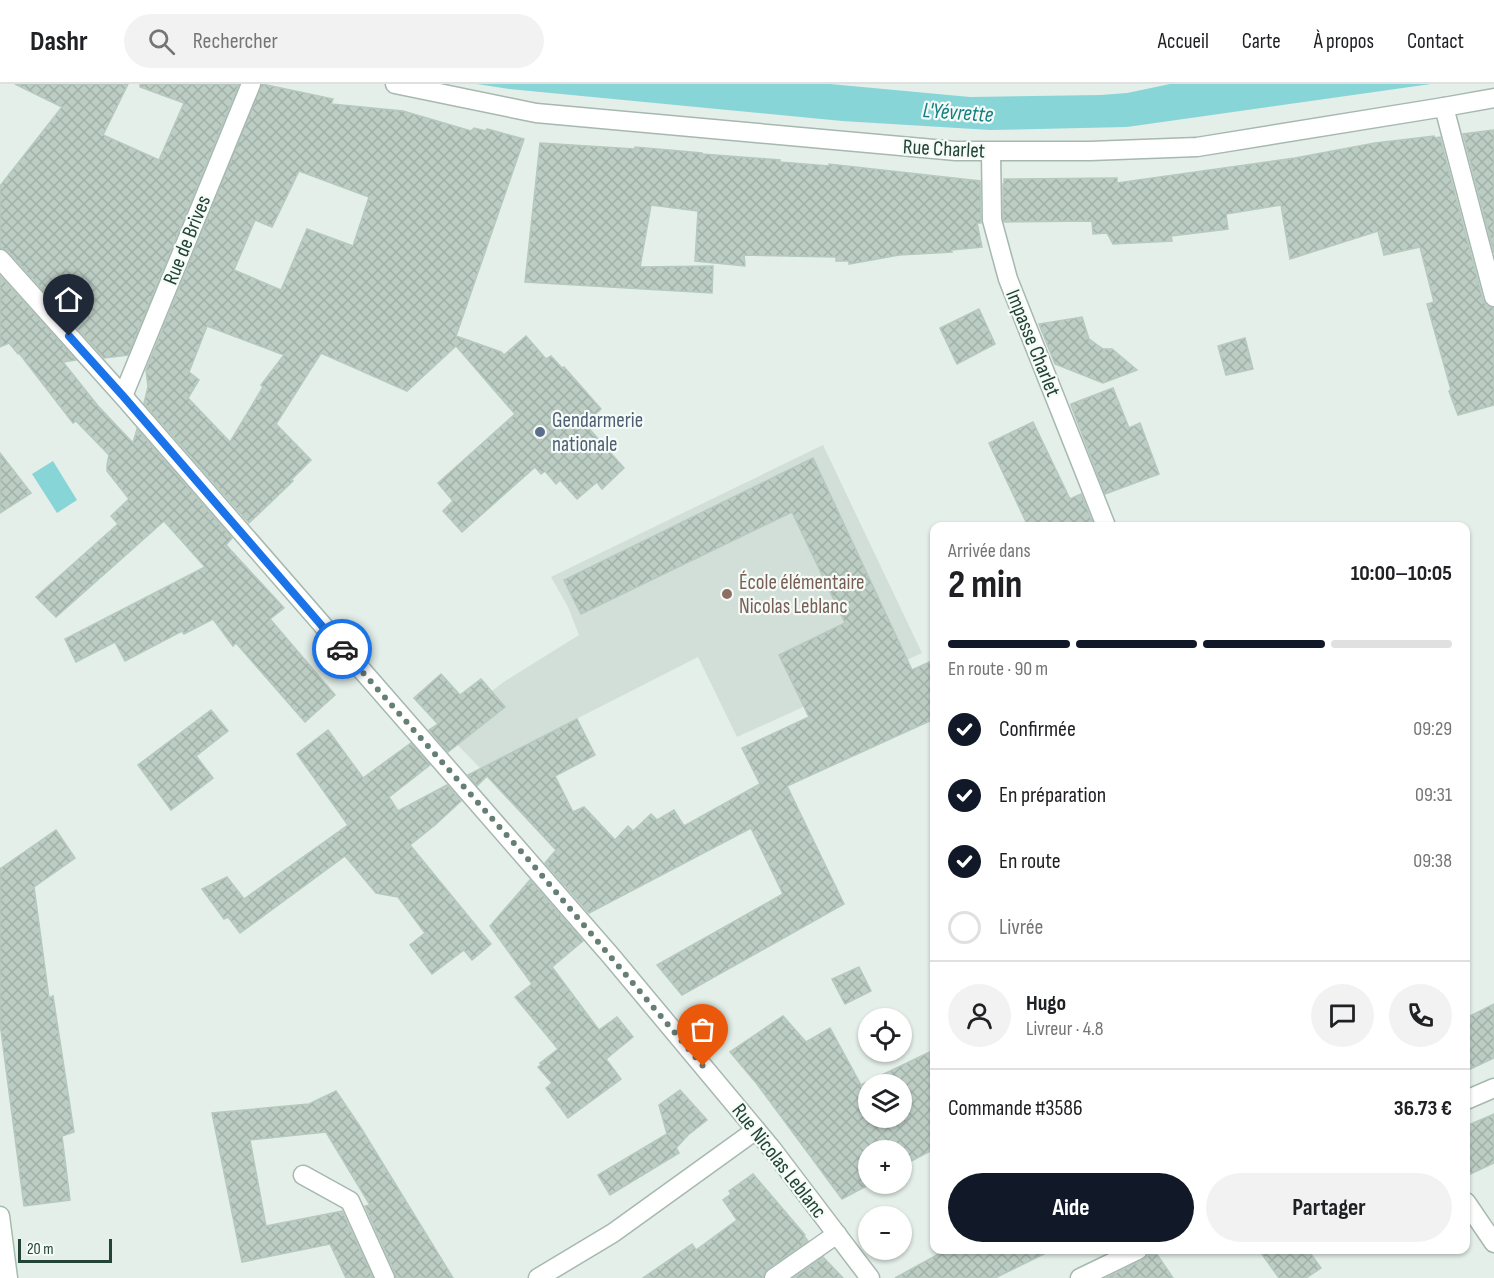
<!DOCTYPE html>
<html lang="fr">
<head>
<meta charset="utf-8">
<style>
  :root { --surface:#fff; --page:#f2f2f2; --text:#202124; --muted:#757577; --line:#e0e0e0; --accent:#111827 }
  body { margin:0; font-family:"Sofia Sans Condensed",sans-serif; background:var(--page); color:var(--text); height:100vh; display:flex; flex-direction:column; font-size:22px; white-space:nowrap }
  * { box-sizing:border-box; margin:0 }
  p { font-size:20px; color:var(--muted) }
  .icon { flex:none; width:33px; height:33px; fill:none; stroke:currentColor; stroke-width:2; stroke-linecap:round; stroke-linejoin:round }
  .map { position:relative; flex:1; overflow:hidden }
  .drawer { position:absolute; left:930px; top:438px; width:540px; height:732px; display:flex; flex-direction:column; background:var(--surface); border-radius:12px; box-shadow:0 2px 4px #0004 }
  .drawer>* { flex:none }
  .tools { position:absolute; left:858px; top:924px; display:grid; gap:12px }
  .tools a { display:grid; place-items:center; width:54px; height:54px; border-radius:50%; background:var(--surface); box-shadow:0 2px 4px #0004; font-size:30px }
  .scale { position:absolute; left:18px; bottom:15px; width:94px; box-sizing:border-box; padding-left:6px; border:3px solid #224336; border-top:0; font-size:16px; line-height:21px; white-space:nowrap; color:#224336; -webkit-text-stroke:4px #f5fbf7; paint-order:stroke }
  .pin { position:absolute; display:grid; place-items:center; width:51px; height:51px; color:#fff; margin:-62px -26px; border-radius:50% 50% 50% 0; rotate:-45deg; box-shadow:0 0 6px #0007 }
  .pin .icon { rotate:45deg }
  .courier { position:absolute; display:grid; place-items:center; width:60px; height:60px; margin:-30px; border:4px solid #1a73e8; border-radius:50%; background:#fff; color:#222; box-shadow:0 2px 8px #0007 }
  .overview em { font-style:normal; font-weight:700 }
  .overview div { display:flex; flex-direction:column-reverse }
  .overview { display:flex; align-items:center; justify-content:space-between; height:102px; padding:0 18px }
  h1 { font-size:39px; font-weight:700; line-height:45px }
  .bar { display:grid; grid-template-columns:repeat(4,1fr); gap:9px 6px; align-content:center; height:72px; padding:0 18px }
  .bar i { height:8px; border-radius:4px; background:var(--line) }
  .bar .on { background:var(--accent) }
  .bar p { grid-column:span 4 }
  .line { display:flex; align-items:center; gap:15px; padding:0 18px; border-top:2px solid var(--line) }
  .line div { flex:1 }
  .round { display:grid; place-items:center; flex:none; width:63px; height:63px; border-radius:32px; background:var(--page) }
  ol { padding:0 18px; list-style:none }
  li { display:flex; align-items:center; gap:18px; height:66px }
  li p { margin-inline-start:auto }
  li .icon { padding:6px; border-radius:50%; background:var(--accent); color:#fff; stroke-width:4 }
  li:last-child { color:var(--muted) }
  li i { width:33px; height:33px; border:3px solid var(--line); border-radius:50% }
  .primary-button { display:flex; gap:12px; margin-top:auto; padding:12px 18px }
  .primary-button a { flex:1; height:69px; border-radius:36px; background:var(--accent); color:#fff; font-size:24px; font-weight:700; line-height:69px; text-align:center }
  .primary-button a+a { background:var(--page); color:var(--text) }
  header { display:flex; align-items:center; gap:36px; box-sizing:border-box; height:84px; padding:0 30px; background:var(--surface); border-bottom:2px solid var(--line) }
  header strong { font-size:28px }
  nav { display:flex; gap:33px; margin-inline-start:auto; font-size:21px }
  .search { width:420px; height:54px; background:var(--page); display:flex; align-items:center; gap:15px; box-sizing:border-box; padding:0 21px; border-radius:33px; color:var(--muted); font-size:22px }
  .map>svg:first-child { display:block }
  .built { fill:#d2dfd8 }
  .water { fill:#88d5d8 }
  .building { fill:url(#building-cross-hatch); stroke:#b6c9bf; stroke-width:1.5; fill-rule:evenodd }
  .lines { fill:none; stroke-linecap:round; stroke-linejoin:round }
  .service-casing { stroke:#a6b8b0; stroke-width:21 }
  .minor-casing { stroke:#a6b8b0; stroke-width:21 }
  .secondary-casing { stroke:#a2bcaf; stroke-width:21 }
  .service { stroke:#fff; stroke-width:18 }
  .minor { stroke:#fff; stroke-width:18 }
  .secondary { stroke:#fff; stroke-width:18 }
  .done { stroke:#667f75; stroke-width:6; stroke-dasharray:0 10.8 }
  .route { stroke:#1a73e8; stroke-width:8 }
  .service-dot { fill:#5c6f8a; stroke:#f5fbf7; stroke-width:2 }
  .education-dot { fill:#8d6e63; stroke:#f5fbf7; stroke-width:2 }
  .labels { text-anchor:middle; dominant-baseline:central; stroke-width:4.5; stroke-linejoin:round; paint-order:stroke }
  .street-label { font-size:21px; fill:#224336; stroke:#f5fbf7 }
  .service-label { font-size:21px; fill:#4e5e75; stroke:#f5fbf7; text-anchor:start }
  .education-label { font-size:21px; fill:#785e54; stroke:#f5fbf7; text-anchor:start }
  .water-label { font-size:22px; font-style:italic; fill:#167f84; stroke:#f5fbf7 }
</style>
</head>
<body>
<header>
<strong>Dashr</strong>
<div class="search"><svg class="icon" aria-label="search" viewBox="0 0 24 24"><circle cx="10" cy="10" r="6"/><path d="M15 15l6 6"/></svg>Rechercher</div>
<nav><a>Accueil</a><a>Carte</a><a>À propos</a><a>Contact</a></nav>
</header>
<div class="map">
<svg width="1494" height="1194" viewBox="0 0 1494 1194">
  <defs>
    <pattern id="building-cross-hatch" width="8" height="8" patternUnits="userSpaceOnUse" patternTransform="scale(1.5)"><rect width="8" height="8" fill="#bccdc4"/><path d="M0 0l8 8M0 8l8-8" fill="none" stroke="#a1b1a9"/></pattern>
  </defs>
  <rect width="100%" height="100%" fill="#e4efe9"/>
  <polygon class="built" points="823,361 922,569 737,653 698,573 480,684 442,645 505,597 579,551 568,523 551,493"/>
  <g class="water">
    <polygon points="477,0 830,0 970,13 1101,11 1127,9 1170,0 1431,0 1127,43 990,46 842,37 509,5"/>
    <polygon points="53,377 77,416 57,429 32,390"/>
  </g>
  <g class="building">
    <polygon points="15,0 128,0 103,51 159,76 184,19 140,3 140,0 239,0 128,271 104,274 8,167 0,164 0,102 62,23"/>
    <path d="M262,0L333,15L331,20L403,27L471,47L474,44L486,47L487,45L524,55L456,252L501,268L504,271L526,252L546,275L551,272L562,284L564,283L601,325L585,340L624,384L602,405L597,398L577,415L560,396L556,400L545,387L541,390L535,383L462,448L443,427L453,417L438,399L515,330L456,262L407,307L321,269L276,340L311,376L291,396L293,397L249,439L144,319L148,303L146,286ZM299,87L369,113L353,162L307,145L281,206L234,186L255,136L272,143ZM207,242L284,271L261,301L263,303L230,358L188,314L199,296L189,288Z"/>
    <polygon points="1494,46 1494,169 1463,50"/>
    <polygon points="1434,52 1435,54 1440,53 1483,216 1486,221 1494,224 1494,321 1458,331 1449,307 1451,306 1427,220 1434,218 1420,163 1384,171 1378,147 1290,175 1281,121 1226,130 1228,145 1171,152 1172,157 1113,160 1107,149 1093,150 1092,137 1004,138 1003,134 1003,100 1004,100 1004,95 1117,94 1117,99 1295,74 1375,59"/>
    <polygon points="540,59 635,65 635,63 702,69 702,70 780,76 780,78 829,82 829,80 980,97 981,139 977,139 982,163 951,166 952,168 899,171 849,180 849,177 836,177 836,173 744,171 745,182 695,177 698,127 651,121 640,183 713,182 712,209 525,198"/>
    <polygon points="0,192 76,276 63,278 98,322 133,359 137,345 232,454 226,461 284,524 270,535 335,611 305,638 236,559 233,562 213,535 184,550 182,547 125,577 115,558 76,578 65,555 205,483 164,437 56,533 36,513 118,440 111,432 129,415 107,387 107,381 109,371 76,337 73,339 19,269 18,270 9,259 0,263"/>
    <polygon points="979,225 995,260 957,280 940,244"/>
    <polygon points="1082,233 1089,255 1103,265 1112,265 1137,286 1103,299 1055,280 1039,240"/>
    <polygon points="1245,254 1253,285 1226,291 1218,262"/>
    <polygon points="1113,304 1129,344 1140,339 1159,390 1105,410 1071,321 1071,320"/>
    <polygon points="1033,338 1070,415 1081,410 1094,442 1028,442 989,359"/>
    <polygon points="0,369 31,409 0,429"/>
    <polygon points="813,374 912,586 934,576 934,635 787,702 844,820 682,911 657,881 783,810 751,744 589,829 545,779 556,766 487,692 477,702 468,691 577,635 595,671 555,692 573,728 584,723 615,756 628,742 633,747 651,730 657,736 674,726 684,742 760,700 742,664 809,633 779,571 845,539 792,428 581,530 564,496"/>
    <polygon points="441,590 460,611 481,595 505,623 448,668 429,646 438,640 414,614"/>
    <polygon points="211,626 228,647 196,672 213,694 171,726 138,681"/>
    <polygon points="328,646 363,694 411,659 430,681 389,713 398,727 447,701 461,717 435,741 410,761 491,860 472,876 464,866 432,890 410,861 425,849 398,813 376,809 345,772 240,849 228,833 224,835 202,805 227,793 244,815 348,741 297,670"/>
    <polygon points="56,746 75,774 34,803 49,914 53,912 74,1048 62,1052 70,1116 24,1122 0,939 0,785"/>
    <polygon points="530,796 583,857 552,883 599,946 617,933 633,953 606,975 621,995 568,1034 546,1004 552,999 538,983 542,980 540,979 558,965 515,913 532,900 490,842"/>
    <polygon points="859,883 871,907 845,920 832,895"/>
    <polygon points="1494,920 1494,974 1466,987 1466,934"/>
    <path d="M783,932L806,958L830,944L861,1001L934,966V1065L902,1082V1066H868V1100H870L842,1115L757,1000L730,968ZM868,1000H902V1034H868Z"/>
    <polygon points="680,1006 707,1036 688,1051 676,1064 679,1069 610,1111 598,1091 667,1050 659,1021"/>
    <polygon points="336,1007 361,1044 453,1194 396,1194 395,1189 365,1122 370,1121 326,1048 250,1056 266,1142 342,1127 373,1194 346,1194 330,1160 242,1178 212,1029 309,1020"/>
    <polygon points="1494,1030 1494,1079 1466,1092 1466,1042"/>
    <polygon points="753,1090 805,1151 804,1152 808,1157 768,1185 764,1189 763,1194 643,1194 692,1160 696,1166 737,1136 723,1116 731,1110 729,1107"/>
    <polygon points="946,1166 1052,1166 995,1194 895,1194"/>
    <polygon points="1149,1166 1154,1166 1173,1194 1106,1194 1143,1176 1148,1172"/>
    <polygon points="1259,1166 1308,1166 1321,1184 1306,1194 1279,1194"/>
    <polygon points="823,1173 843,1194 794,1194"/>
  </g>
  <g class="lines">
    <defs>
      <g id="service">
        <polyline points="303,1091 350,1117 385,1194"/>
        <polyline points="1466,1118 1494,1159"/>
        <polyline points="538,1194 613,1149 756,1046"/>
      </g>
      <g id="minor">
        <polyline points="395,0 536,29 956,67 1090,67 1197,63 1444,23 1494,14"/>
        <polyline points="1444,23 1494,213"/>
        <polyline points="991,68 992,136 1008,195 1106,442"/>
        <polyline points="0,175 123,312 611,872 772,1065 870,1194"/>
        <polyline points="123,312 251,0"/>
        <polyline points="1466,1016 1494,1004"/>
        <polyline points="774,1194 837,1150"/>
        <polyline points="1080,1194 1138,1166"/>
      </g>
      <polyline id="secondary" points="0,1132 8,1194"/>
    </defs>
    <use href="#service" class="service-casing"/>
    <use href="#minor" class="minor-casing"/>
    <use href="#secondary" class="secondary-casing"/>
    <use href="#service" class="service"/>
    <use href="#minor" class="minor"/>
    <use href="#secondary" class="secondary"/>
  </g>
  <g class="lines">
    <polyline class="done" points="342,565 534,782 703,982"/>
    <polyline class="route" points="69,252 123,312 342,565"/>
  </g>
  <circle class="service-dot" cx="540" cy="348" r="6"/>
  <circle class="education-dot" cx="727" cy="510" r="6"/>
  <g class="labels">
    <g class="street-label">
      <text transform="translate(944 65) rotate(3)">Rue Charlet</text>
      <text transform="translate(187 156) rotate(-68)">Rue de Brives</text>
      <text transform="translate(1033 259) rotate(68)">Impasse Charlet</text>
      <text transform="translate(779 1077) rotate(52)">Rue Nicolas Leblanc</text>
    </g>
    <g class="service-label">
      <text x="552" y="336">Gendarmerie<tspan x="552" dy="24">nationale</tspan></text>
    </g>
    <g class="education-label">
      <text x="739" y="498">École élémentaire<tspan x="739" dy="24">Nicolas Leblanc</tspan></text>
    </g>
    <g class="water-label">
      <text transform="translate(958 29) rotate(4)">L'Yévrette</text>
    </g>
  </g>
</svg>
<div class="tools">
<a><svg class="icon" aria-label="locate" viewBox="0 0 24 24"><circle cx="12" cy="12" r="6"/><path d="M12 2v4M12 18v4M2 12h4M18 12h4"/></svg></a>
<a><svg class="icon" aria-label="layers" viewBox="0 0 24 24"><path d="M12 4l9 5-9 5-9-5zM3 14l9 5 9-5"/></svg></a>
<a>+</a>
<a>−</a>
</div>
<div class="scale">20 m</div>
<div class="pin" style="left:703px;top:982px;background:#ea580c"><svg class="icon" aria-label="bag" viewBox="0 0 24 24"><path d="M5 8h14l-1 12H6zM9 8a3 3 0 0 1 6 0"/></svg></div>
<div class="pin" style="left:69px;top:252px;background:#1f2937"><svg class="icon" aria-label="home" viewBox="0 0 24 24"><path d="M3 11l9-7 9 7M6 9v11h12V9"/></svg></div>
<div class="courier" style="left:342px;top:565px"><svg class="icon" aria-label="car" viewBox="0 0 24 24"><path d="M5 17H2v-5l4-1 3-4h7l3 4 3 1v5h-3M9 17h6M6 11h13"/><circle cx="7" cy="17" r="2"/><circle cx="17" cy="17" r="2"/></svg></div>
<section class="drawer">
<div class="overview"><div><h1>2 min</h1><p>Arrivée dans</p></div><em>10:00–10:05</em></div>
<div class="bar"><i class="on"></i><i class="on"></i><i class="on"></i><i></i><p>En route · 90 m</p></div>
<ol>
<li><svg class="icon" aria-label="check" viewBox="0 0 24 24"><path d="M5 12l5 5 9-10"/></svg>Confirmée<p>09:29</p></li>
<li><svg class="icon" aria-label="check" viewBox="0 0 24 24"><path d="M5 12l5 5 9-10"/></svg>En préparation<p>09:31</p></li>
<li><svg class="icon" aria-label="check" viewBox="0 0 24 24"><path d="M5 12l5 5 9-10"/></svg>En route<p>09:38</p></li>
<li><i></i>Livrée</li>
</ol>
<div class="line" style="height:108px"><a class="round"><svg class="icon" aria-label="person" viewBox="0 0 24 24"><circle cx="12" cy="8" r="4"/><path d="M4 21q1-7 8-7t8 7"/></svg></a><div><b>Hugo</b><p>Livreur · 4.8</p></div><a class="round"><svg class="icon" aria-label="chat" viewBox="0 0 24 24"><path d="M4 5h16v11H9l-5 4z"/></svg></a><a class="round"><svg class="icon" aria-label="phone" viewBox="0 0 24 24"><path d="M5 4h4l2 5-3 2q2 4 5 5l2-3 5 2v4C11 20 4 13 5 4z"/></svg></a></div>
<div class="line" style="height:78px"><div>Commande #3586</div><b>36.73 €</b></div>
<div class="primary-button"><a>Aide</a><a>Partager</a></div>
</section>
</div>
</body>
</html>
